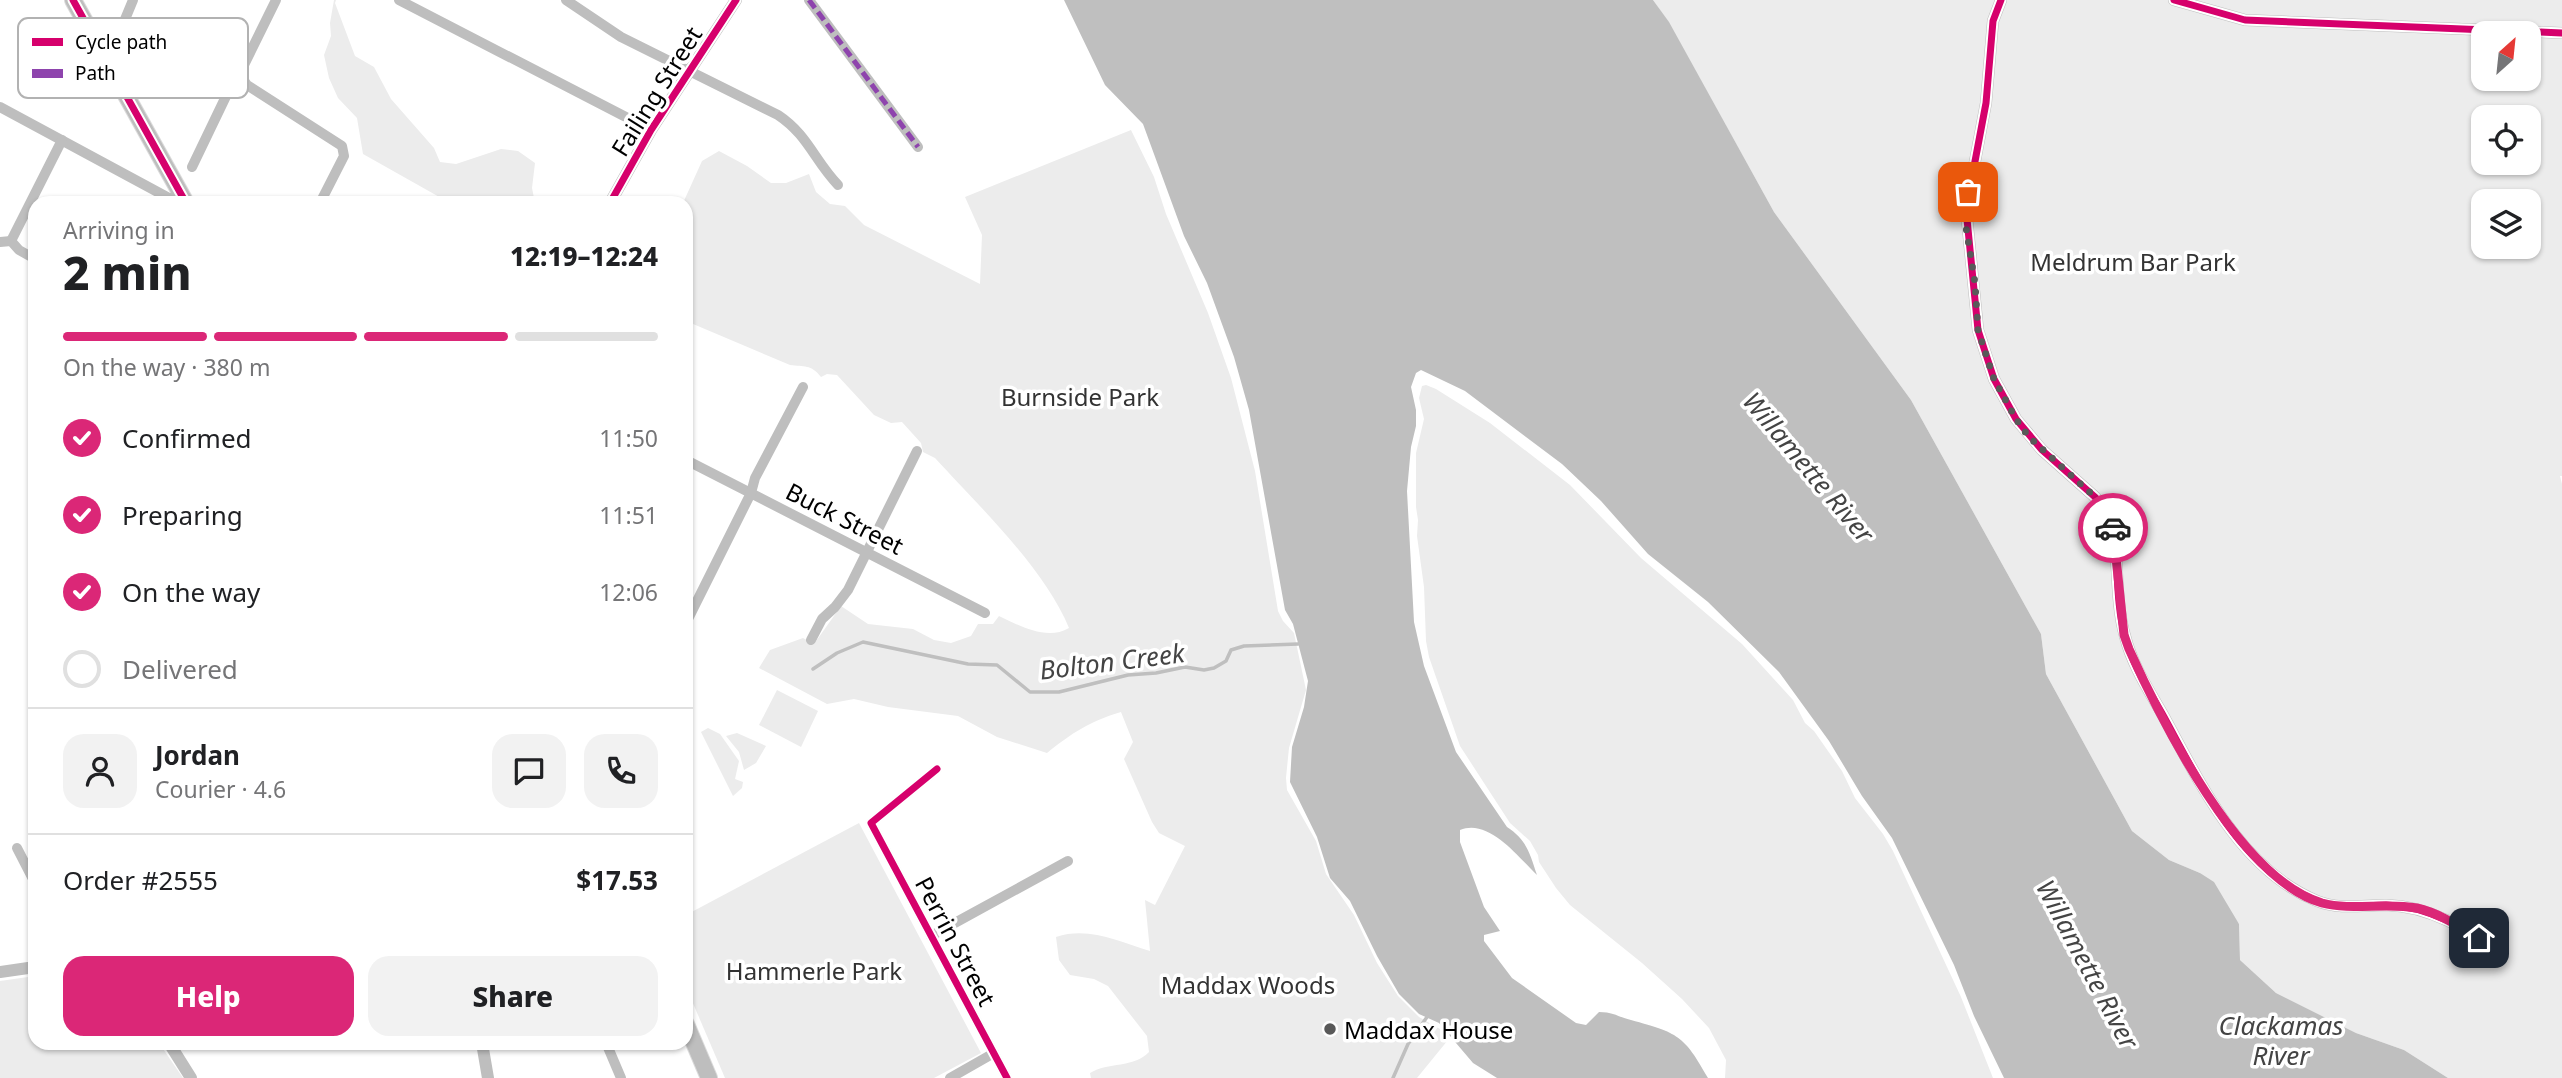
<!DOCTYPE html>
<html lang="en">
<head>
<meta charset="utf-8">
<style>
  :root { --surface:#fff; --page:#f2f2f2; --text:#202124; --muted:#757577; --line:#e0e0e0; --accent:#db2777 }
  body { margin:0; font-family:"Noto Sans",sans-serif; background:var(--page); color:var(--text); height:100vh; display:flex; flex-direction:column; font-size:26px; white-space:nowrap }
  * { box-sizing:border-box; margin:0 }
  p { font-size:23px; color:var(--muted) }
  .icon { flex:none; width:38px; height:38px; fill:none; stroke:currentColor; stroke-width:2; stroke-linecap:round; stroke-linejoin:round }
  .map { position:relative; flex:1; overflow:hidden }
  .panel { position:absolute; left:28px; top:196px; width:665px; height:854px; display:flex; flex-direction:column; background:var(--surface); border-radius:21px; box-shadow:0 2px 5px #0004 }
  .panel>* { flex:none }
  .needle { width:46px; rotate:27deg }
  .controls { position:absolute; left:2471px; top:21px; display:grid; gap:14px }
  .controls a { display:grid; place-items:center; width:70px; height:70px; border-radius:14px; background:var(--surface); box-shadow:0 2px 5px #0004; font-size:35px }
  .pin { position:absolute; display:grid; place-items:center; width:60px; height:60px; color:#fff; margin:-30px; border-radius:14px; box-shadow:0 4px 10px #0006 }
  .courier { position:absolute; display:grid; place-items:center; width:70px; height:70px; margin:-35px; border:5px solid #db2777; border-radius:50%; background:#fff; color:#222; box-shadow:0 2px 9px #0007 }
  .headline em { font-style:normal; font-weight:800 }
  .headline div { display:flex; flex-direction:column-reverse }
  .headline { display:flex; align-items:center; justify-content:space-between; height:119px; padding:0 35px }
  h1 { font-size:46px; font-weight:800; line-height:52px }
  .bar { display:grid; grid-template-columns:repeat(4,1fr); gap:10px 7px; align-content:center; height:84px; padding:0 35px }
  .bar i { height:9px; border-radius:5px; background:var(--line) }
  .bar .selected { background:var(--accent) }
  .bar p { grid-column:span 4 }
  .line { display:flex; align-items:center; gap:18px; padding:0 35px; border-top:2px solid var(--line) }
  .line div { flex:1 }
  .round { display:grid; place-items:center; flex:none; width:74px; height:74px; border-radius:21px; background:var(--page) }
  ol { padding:0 35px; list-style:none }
  li { display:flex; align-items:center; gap:21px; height:77px }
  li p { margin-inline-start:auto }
  li .icon { padding:7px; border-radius:50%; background:var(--accent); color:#fff; stroke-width:4 }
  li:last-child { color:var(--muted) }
  li i { width:38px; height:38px; border:4px solid var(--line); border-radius:50% }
  .button { display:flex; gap:14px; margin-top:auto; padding:14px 35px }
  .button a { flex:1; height:80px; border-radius:21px; background:var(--accent); color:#fff; font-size:28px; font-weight:800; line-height:80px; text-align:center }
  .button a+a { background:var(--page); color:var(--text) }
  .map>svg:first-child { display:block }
  .green { fill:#ececec; fill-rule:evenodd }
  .water { fill:#bfbfbf }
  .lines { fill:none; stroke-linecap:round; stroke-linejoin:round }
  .stream { stroke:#bfbfbf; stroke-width:3.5 }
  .primary-casing { stroke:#dbdbdb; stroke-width:18 }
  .minor { stroke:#bebebe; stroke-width:10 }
  .tertiary { stroke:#bebebe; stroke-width:12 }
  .primary { stroke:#bebebe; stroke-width:16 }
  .quiet { stroke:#8e44ad; stroke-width:5; stroke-dasharray:10 5; stroke-linecap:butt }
  .cycleway-casing { stroke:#fff; stroke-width:11 }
  .cycleway { stroke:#d6006c; stroke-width:7 }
  .done { stroke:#595959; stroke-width:7; stroke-dasharray:0 12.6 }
  .route { stroke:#db2777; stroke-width:9 }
  .poi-dot { fill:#595959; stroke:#fff; stroke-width:2.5 }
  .labels { text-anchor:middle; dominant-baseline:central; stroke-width:7; stroke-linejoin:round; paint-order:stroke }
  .street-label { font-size:24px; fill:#000; stroke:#fff }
  .park-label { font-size:24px; fill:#333; stroke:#fff }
  .poi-label { font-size:24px; fill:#000; stroke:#fff; text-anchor:start }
  .water-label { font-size:26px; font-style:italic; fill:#444; stroke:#fff }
  .key { fill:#fff; stroke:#b2b2b2; stroke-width:2 }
  .key-label { font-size:19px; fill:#000 }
</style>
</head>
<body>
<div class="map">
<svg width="2562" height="1078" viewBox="0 0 2562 1078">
  <rect width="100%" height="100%" fill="#fff"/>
  <g class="green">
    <polygon points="334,0 336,0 335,3 355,56 374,67 391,99 434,148 440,162 456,164 501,149 518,151 535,163 532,188 535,203 450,203 363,154 357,118 338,98 329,78 324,55 331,36 330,23"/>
    <path d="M1653,0H2562V476H2560L2562,484V1078H2448L2404,1050L2356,1033L2276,993L2240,960L2239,924L2200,873L2169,860L2132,831L2046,674L2041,634L1911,400L1774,212L1669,23ZM2483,33H2529V79H2483ZM2483,117H2529V163H2483ZM2483,201H2529V247H2483Z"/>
    <path d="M1131,130L1154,177L1166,214L1208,313L1231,378L1255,471L1278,611L1283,621L1294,633L1306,690L1289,748L1286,778L1287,790L1316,841L1326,874L1354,915L1377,963L1398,996L1419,1017L1440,1029L1448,1040L1417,1078H1091L1090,1073C1108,1062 1134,1068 1149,1052L1147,1036L1108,986L1094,979L1070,975L1059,960L1056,937C1089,926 1119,942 1150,951L1145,900L1155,905L1185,846L1159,833L1152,822L1124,759L1133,742L1121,712C1090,721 1072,733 1047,753L997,737L958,716L888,707L854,699L827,704L759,668L770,650L803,638L814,644L841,606L868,624L913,629L934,640L951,643L971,636L978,624H993L999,616C1020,626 1047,641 1069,628C1045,569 978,505 935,458L923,452L921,443L902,422L891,423L874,415L837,375L827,374L821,377C811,364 804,367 790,365L686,321V203H683L702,161L719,151L747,166L771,183H786L809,174L816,192L830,204L845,206L864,225L980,284L982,235L965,197Z"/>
    <polygon points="1426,385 1436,389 1490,423 1570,485 1641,558 1742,644 1793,700 1805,723 1814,731 1842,771 1855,798 1883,834 1893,851 1961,997 1993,1078 1725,1078 1726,1060 1709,1028 1682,999 1642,963 1570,905 1556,888 1539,862 1538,855 1530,841 1510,823 1460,746 1429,657 1426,641 1424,587 1417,536 1418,520 1416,507 1416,453 1424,419 1419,398 1422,386"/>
    <polygon points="777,690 818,711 801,747 759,725"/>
    <polygon points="708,728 720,734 739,761 735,779 743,782 742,788 733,796 701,732"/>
    <polygon points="737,733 766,746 756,763 744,770 739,752 726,736"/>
    <polygon points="859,823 981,1053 934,1078 725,1078 686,987 686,915"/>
    <polygon points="35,976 35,1043 159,1043 183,1078 0,1078 0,981"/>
  </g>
  <path class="water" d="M1064,0H1653L1669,22L1774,212L1911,400L2041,634L2046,674L2132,831L2169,860L2200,873L2214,882L2239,924L2240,960L2276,993L2356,1033L2404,1050L2448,1078H2004L1974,1016L1954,965L1892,838L1862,796L1829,741L1779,672L1708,602L1648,554L1601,501L1562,464L1465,391L1421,370L1416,373L1411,387L1416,410V426L1411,447L1407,491L1414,622L1424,666L1456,752L1507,827C1527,840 1530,854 1537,875C1518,857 1489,818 1460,830V842L1484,907L1500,931L1484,935V941L1512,978L1576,1023L1586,1025L1599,1012C1614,1012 1618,1017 1631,1020C1678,1033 1684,1035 1708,1078H1497L1473,1063L1439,1023L1419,1014L1399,994L1377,956L1350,901L1330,878L1317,837L1290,782L1292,747L1304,707L1308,681L1293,624L1285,610L1249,410L1234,357L1207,283L1184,236L1143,124L1105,85Z"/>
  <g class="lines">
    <g class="stream">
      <polyline points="813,669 837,653 863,642 968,664 997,665 1030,692 1059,692 1128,675 1156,673 1185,667 1204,670 1214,668 1226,661 1231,650 1244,646 1298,644"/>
      <polyline points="1393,1078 1408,1044 1427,1017"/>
    </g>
    <defs>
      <g id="primary">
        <polyline points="73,0 186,203"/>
        <polyline points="686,1024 709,1078"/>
      </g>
    </defs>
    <use href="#primary" class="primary-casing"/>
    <g class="minor">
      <polyline points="399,0 651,130"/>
      <path d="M566,0L621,37L778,115C808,135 814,160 838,185"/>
      <polyline points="809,0 918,147"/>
      <polyline points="121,29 133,0"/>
      <polyline points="242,78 247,85 342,146 344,156 320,203"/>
      <polyline points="0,107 167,197 186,202"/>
      <polyline points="192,167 229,90 242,78 243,67 276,0"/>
      <polyline points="11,241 62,140"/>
      <polyline points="0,242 11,241 19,250 35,259"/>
      <polyline points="686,334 688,330"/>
      <polyline points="686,460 985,613"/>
      <polyline points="686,623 751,493 755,478 803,387"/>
      <polyline points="811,640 822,619 835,607 848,590 917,451"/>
      <polyline points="937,769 871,823 1007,1078"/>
      <polyline points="17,848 35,883"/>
      <polyline points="931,936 1068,861"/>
      <polyline points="607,1045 621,1078"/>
      <polyline points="950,1078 994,1053"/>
    </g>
    <g class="tertiary">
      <path d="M2001,0L1993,21L1986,103L1966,209L1978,330L1994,379L2016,419L2042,450L2095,497L2104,508L2114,531C2118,563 2116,606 2125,636C2132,665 2150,692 2164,717C2201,785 2241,870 2317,901C2339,910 2363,905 2386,905C2430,906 2466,929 2502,953"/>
      <polyline points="2174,0 2245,20 2562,33"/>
      <polyline points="610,203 651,130 736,0"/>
      <polyline points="0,972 35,967"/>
      <polyline points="169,1043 191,1078"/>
      <polyline points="482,1043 488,1078"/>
    </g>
    <use href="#primary" class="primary"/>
    <polyline class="quiet" points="809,0 918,147"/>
    <defs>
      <g id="cycleway">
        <polyline points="73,0 186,203"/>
        <path d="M2001,0L1993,21L1986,103L1966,209L1978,330L1994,379L2016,419L2042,450L2095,497L2104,508L2114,531C2118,563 2116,606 2125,636C2132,665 2150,692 2164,717C2201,785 2241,870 2317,901C2339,910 2363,905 2386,905C2430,906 2466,929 2502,953"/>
        <polyline points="2174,0 2245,20 2562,33"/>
        <polyline points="610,203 651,130 736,0"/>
        <polyline points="937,769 871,823 1007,1078"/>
      </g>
    </defs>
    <use href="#cycleway" class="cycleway-casing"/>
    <use href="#cycleway" class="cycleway"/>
  </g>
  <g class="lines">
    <polyline class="done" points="1968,192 1966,227 1975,283 1978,330 1994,379 2016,419 2029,437 2095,497 2104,508 2113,528"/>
    <path class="route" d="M2113,528L2124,635L2129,649C2162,722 2240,879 2322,903C2352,911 2385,902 2417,908C2439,913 2460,927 2479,938"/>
  </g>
  <circle class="poi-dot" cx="1330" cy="1029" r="7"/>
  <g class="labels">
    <g class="street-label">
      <text transform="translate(656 91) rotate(-58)">Failing Street</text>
      <text transform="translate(845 518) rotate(27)">Buck Street</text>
      <text transform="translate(956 941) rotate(62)">Perrin Street</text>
    </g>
    <g class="park-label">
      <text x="2133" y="261">Meldrum Bar Park</text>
      <text x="1080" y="396">Burnside Park</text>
      <text x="814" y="970">Hammerle Park</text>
      <text x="1248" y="984">Maddax Woods</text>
    </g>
    <g class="poi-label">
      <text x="1344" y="1029">Maddax House</text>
    </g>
    <g class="water-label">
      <text transform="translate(1809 467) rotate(50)">Willamette River</text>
      <text transform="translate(1112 661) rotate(-7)">Bolton Creek</text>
      <text transform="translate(2088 964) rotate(62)">Willamette River</text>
      <text x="2281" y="1025">Clackamas<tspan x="2281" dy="30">River</tspan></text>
    </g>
  </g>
  <rect x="18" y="18" width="230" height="80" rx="10" class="key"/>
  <rect x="32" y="38" width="31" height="8" fill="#d6006c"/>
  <rect x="32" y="69" width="31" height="9" fill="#8e44ad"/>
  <g class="key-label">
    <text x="75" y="49">Cycle path</text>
    <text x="75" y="80">Path</text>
  </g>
</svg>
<div class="controls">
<a><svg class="needle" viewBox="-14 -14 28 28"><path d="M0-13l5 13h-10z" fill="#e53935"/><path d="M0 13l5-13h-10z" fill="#757577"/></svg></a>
<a><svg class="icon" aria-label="locate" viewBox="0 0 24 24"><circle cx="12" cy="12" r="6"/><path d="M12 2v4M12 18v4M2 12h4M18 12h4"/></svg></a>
<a><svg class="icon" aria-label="layers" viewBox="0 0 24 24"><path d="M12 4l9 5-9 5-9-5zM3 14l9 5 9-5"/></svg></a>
</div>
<div class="pin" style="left:1968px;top:192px;background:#ea580c"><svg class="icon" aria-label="bag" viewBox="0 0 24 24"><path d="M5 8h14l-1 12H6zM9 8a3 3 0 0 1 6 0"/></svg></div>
<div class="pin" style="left:2479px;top:938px;background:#1f2937"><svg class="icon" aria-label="home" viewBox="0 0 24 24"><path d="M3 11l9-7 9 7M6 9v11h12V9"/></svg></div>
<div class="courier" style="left:2113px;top:528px"><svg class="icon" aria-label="car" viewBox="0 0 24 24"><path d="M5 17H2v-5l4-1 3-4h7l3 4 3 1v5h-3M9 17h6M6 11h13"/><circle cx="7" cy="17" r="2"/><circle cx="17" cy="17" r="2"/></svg></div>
<section class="panel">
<div class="headline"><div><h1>2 min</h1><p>Arriving in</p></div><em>12:19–12:24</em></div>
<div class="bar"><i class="selected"></i><i class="selected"></i><i class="selected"></i><i></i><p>On the way · 380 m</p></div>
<ol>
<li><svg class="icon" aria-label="check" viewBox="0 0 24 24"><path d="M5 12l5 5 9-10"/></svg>Confirmed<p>11:50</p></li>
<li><svg class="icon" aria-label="check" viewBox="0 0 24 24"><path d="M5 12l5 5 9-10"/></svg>Preparing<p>11:51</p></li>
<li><svg class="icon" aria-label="check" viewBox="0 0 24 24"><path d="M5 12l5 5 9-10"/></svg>On the way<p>12:06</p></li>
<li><i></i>Delivered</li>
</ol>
<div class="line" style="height:126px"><a class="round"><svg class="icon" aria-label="person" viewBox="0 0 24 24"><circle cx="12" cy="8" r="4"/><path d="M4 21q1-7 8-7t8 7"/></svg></a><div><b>Jordan</b><p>Courier · 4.6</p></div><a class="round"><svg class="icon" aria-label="chat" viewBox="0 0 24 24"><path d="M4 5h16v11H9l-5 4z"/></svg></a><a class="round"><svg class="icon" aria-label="phone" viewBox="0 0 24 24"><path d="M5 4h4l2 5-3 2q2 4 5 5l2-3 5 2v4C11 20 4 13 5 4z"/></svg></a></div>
<div class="line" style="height:91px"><div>Order #2555</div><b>$17.53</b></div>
<div class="button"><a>Help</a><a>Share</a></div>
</section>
</div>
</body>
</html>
